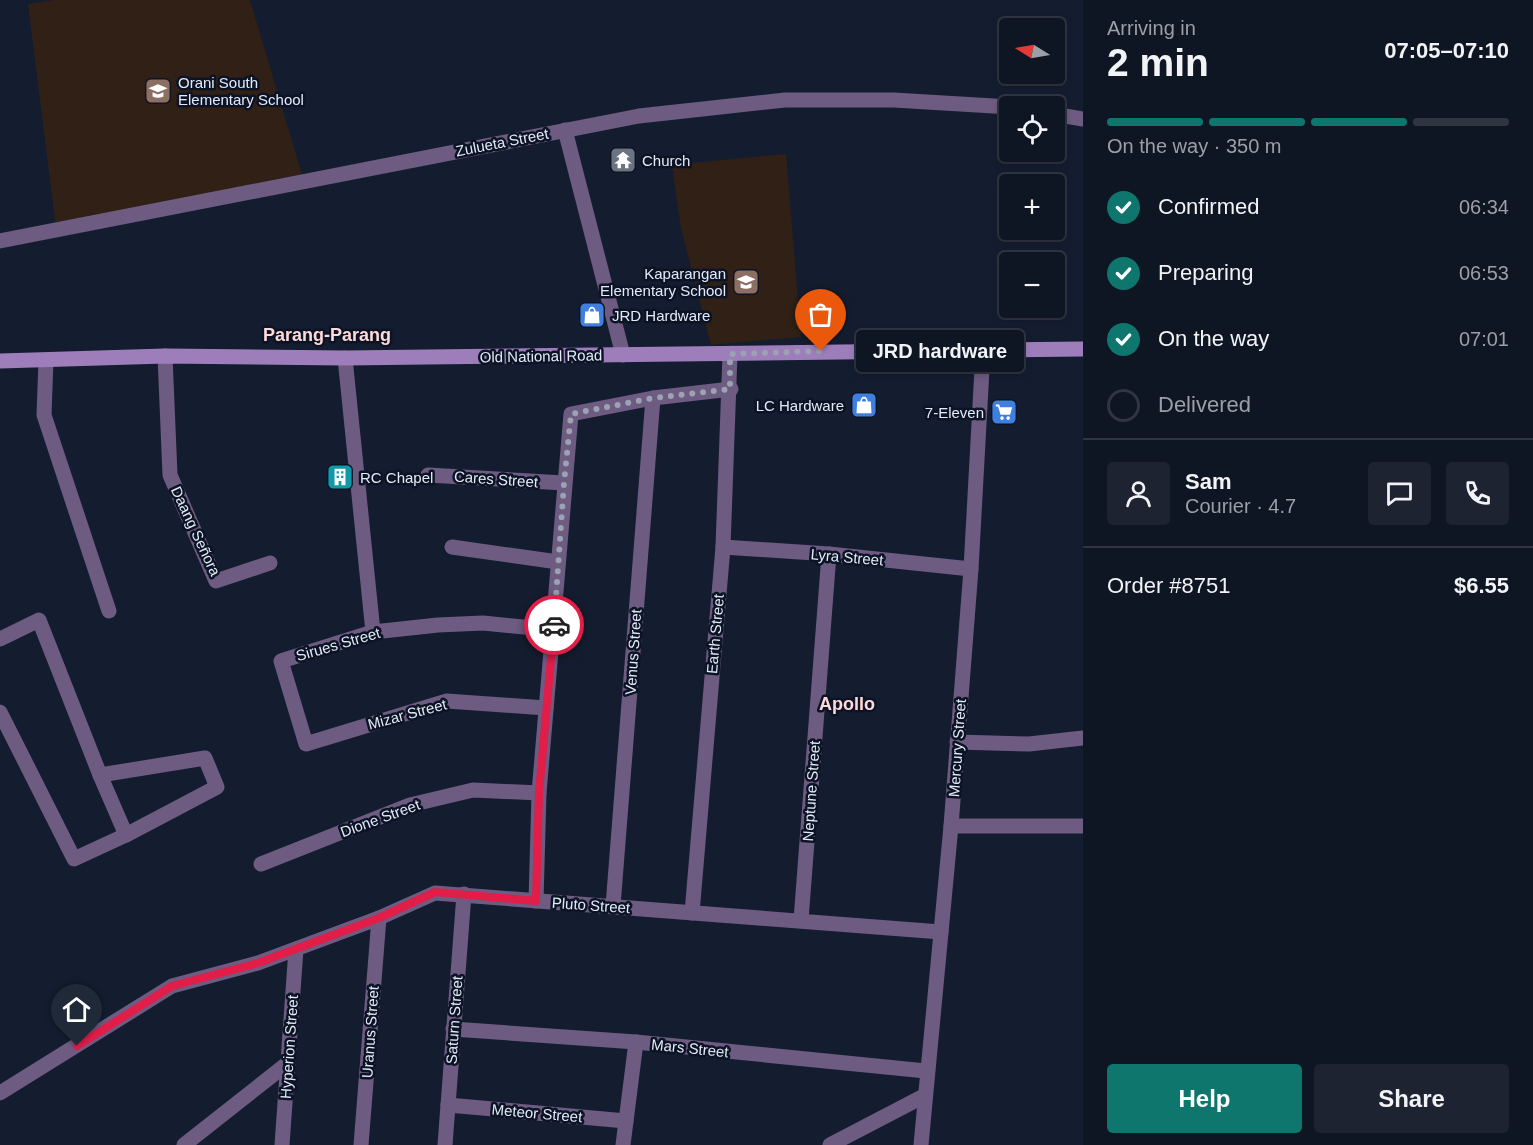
<!DOCTYPE html>
<html lang="en">
<head>
<meta charset="utf-8">
<style>
  :root { --surface:#0f1623; --page:#1d2330; --text:#f1f3f6; --muted:#9b9fa6; --line:#2f3541; --accent:#0f766e }
  body { margin:0; font-family:Helvetica,sans-serif; background:var(--page); color:var(--text); height:100vh; display:flex; flex-direction:column; font-size:22px; white-space:nowrap }
  * { box-sizing:border-box; margin:0 }
  p { font-size:20px; color:var(--muted) }
  .icon { flex:none; width:33px; height:33px; fill:none; stroke:currentColor; stroke-width:2; stroke-linecap:round; stroke-linejoin:round }
  .map { position:relative; flex:1; overflow:hidden }
  .drawer { display:flex; flex-direction:column; background:var(--surface); width:450px }
  .drawer>* { flex:none }
  .needle { width:39px; rotate:281deg }
  .tools { position:absolute; left:999px; top:18px; display:grid; gap:12px }
  .tools a { display:grid; place-items:center; width:66px; height:66px; border-radius:6px; background:var(--surface); box-shadow:0 3px 9px #0003,0 0 0 2px var(--line); font-size:30px }
  .pin { position:absolute; display:grid; place-items:center; width:51px; height:51px; color:#fff; margin:-62px -26px; border-radius:50% 50% 50% 0; rotate:-45deg; box-shadow:0 0 6px #0007 }
  .pin .icon { rotate:45deg }
  .courier { position:absolute; display:grid; place-items:center; width:60px; height:60px; margin:-30px; border:4px solid #e11d48; border-radius:50%; background:#fff; color:#222; box-shadow:0 2px 8px #0007 }
  .bubble { position:absolute; height:42px; border-radius:6px; background:var(--surface); box-shadow:0 3px 9px #0003,0 0 0 2px var(--line); font-size:20px; font-weight:600; line-height:42px; text-align:center }
  .head em { font-style:normal; font-weight:600 }
  .head div { display:flex; flex-direction:column-reverse }
  .head { display:flex; align-items:center; justify-content:space-between; height:102px; padding:0 24px }
  h1 { font-size:39px; font-weight:600; line-height:45px }
  .bar { display:grid; grid-template-columns:repeat(4,1fr); gap:9px 6px; align-content:center; height:72px; padding:0 24px }
  .bar i { height:8px; border-radius:4px; background:var(--line) }
  .bar .on { background:var(--accent) }
  .bar p { grid-column:span 4 }
  .line { display:flex; align-items:center; gap:15px; padding:0 24px; border-top:2px solid var(--line) }
  .line div { flex:1 }
  .round { display:grid; place-items:center; flex:none; width:63px; height:63px; border-radius:6px; background:var(--page) }
  ol { padding:0 24px; list-style:none }
  li { display:flex; align-items:center; gap:18px; height:66px }
  li p { margin-inline-start:auto }
  li .icon { padding:6px; border-radius:50%; background:var(--accent); color:#fff; stroke-width:4 }
  li:last-child { color:var(--muted) }
  li i { width:33px; height:33px; border:3px solid var(--line); border-radius:50% }
  .button { display:flex; gap:12px; margin-top:auto; padding:12px 24px }
  .button a { flex:1; height:69px; border-radius:6px; background:var(--accent); color:#fff; font-size:24px; font-weight:600; line-height:69px; text-align:center }
  .button a+a { background:var(--page); color:var(--text) }
  main { display:flex; flex:1; min-height:0 }
  .map>svg:first-child { display:block }
  .education { fill:#302016 }
  .lines { fill:none; stroke-linecap:round; stroke-linejoin:round }
  .street { stroke:#6e5b81; stroke-width:15 }
  .secondary { stroke:#9d7ebb; stroke-width:15 }
  .done { stroke:#9ba2b1; stroke-width:6; stroke-dasharray:0 10.8 }
  .route { stroke:#e11d48; stroke-width:8 }
  .labels { text-anchor:middle; dominant-baseline:central; stroke-width:5; stroke-linejoin:round; paint-order:stroke }
  .poi-label { font-size:15px; fill:#e3eaf7; stroke:#0b1325; text-anchor:start }
  .street-label { font-size:15px; fill:#e3eaf7; stroke:#0b1325 }
  .quarter-label { font-size:18px; font-weight:bold; fill:#fdd9d7; stroke:#0b1325 }
</style>
</head>
<body>
<main>
<div class="map">
<svg width="1083" height="1145" viewBox="0 0 1083 1145">
  <rect width="100%" height="100%" fill="#141d2f"/>
  <g class="education">
    <polygon points="54,0 250,0 303,178 56,227 28,4"/>
    <polygon points="786,154 801,337 711,345 681,228 672,165"/>
  </g>
  <g class="lines">
    <g class="street">
      <polyline points="1054,114 1083,119"/>
      <polyline points="565,130 623,355"/>
      <polyline points="0,241 639,116 785,100 894,100 1010,107"/>
      <polyline points="165,356 170,475 216,581 270,563"/>
      <polyline points="345,358 373,632"/>
      <polyline points="46,360 44,415 109,611"/>
      <polyline points="428,475 564,483"/>
      <polyline points="452,547 558,562"/>
      <polyline points="723,547 829,554 971,569"/>
      <polyline points="0,639 39,620 100,775 126,835"/>
      <polyline points="546,708 447,701 306,744 281,661 373,632 438,625 483,623 554,630"/>
      <polyline points="0,712 74,859 126,835 217,787 205,758 100,775"/>
      <polyline points="957,742 1029,744 1083,738"/>
      <polyline points="951,826 1083,826"/>
      <polyline points="261,864 410,805 473,790 539,793"/>
      <polyline points="536,901 539,793 571,414 653,398 731,389"/>
      <polyline points="613,906 653,398"/>
      <polyline points="692,913 723,547 730,354"/>
      <polyline points="801,920 829,554"/>
      <polyline points="453,1029 636,1042 926,1071"/>
      <polyline points="0,1093 172,986 258,963 379,918 435,893 941,932"/>
      <polyline points="448,1105 626,1121"/>
      <polyline points="184,1145 288,1063"/>
      <polyline points="282,1145 296,949"/>
      <polyline points="361,1145 379,918"/>
      <polyline points="445,1145 464,894"/>
      <polyline points="623,1145 636,1042"/>
      <polyline points="830,1145 924,1096"/>
      <polyline points="921,1145 951,826 971,569 983,351"/>
    </g>
    <polyline class="secondary" points="0,361 165,356 345,358 1083,349"/>
  </g>
  <g class="lines">
    <polyline class="done" points="554,625 564,483 571,414 653,398 730,389 730,354 821,351"/>
    <polyline class="route" points="77,1046 172,986 258,963 379,918 435,892 536,901 539,793 554,625"/>
  </g>
  <defs>
    <symbol id="school-square" viewBox="-11 -11 22 22"><rect x="-9" y="-9" width="18" height="18" rx="4" fill="#8d6e63" stroke="#0b1325"/><path d="M0-5L7-2L0 1L-7-2ZM-4 1L0 2.5L4 1V4Q0 6-4 4Z" fill="#fff"/></symbol>
    <symbol id="temple-square" viewBox="-11 -11 22 22"><rect x="-9" y="-9" width="18" height="18" rx="4" fill="#6b7280" stroke="#0b1325"/><path d="M0-6L5-2H3V0L6.5 2.5H4V6H1.5V3h-3V6H-4V2.5H-6.5L-3 0V-2H-5Z" fill="#fff"/></symbol>
    <symbol id="shop-square" viewBox="-11 -11 22 22"><rect x="-9" y="-9" width="18" height="18" rx="4" fill="#3f7fe0" stroke="#0b1325"/><path d="M-5-2.5h2.3a2.7 3.5 0 0 1 5.4 0H5L5.5 6h-11ZM-1.5-2.5h3a1.5 2.3 0 0 0-3 0Z" fill="#fff"/></symbol>
    <symbol id="supermarket-square" viewBox="-11 -11 22 22"><rect x="-9" y="-9" width="18" height="18" rx="4" fill="#3f7fe0" stroke="#0b1325"/><path d="M-6-5.5h2.5l.6 2H6L4.5 2H-2.5L-4.4-4H-6ZM-1.5 3.2a1.3 1.3 0 1 0 .1 0ZM3 3.2a1.3 1.3 0 1 0 .1 0Z" fill="#fff"/></symbol>
    <symbol id="building-square" viewBox="-11 -11 22 22"><rect x="-9" y="-9" width="18" height="18" rx="4" fill="#0f9aa8" stroke="#0b1325"/><path d="M-4-6H4V6H1V3H-1V6H-4ZM-2.5-4.3h1.7v1.8h-1.7ZM.8-4.3h1.7v1.8H.8ZM-2.5-1h1.7V.8h-1.7ZM.8-1h1.7V.8H.8Z" fill="#fff"/></symbol>
  </defs>
  <g fill-rule="evenodd">
    <use href="#school-square" x="143" y="76" width="30" height="30"/>
    <use href="#temple-square" x="608" y="145" width="30" height="30"/>
    <use href="#school-square" x="731" y="267" width="30" height="30"/>
    <use href="#shop-square" x="577" y="300" width="30" height="30"/>
    <use href="#shop-square" x="849" y="390" width="30" height="30"/>
    <use href="#supermarket-square" x="989" y="397" width="30" height="30"/>
    <use href="#building-square" x="325" y="462" width="30" height="30"/>
  </g>
  <g class="labels">
    <g class="poi-label">
      <text x="178" y="82">Orani South<tspan x="178" dy="17">Elementary School</tspan></text>
      <text x="642" y="160">Church</text>
      <text x="726" y="273" text-anchor="end">Kaparangan<tspan x="726" dy="17">Elementary School</tspan></text>
      <text x="612" y="315">JRD Hardware</text>
      <text x="844" y="405" text-anchor="end">LC Hardware</text>
      <text x="984" y="412" text-anchor="end">7-Eleven</text>
      <text x="360" y="477">RC Chapel</text>
    </g>
    <g class="street-label">
      <text transform="translate(502 142) rotate(-11)">Zulueta Street</text>
      <text transform="translate(541 356) rotate(-1)">Old National Road</text>
      <text transform="translate(496 479) rotate(4)">Cares Street</text>
      <text transform="translate(196 531) rotate(65)">Daang Señora</text>
      <text transform="translate(847 557) rotate(5)">Lyra Street</text>
      <text transform="translate(715 634) rotate(-85)">Earth Street</text>
      <text transform="translate(338 644) rotate(-16)">Sirues Street</text>
      <text transform="translate(633 652) rotate(-86)">Venus Street</text>
      <text transform="translate(407 714) rotate(-15)">Mizar Street</text>
      <text transform="translate(957 748) rotate(-86)">Mercury Street</text>
      <text transform="translate(811 791) rotate(-86)">Neptune Street</text>
      <text transform="translate(380 818) rotate(-20)">Dione Street</text>
      <text transform="translate(591 905) rotate(4)">Pluto Street</text>
      <text transform="translate(454 1020) rotate(-86)">Saturn Street</text>
      <text transform="translate(370 1032) rotate(-86)">Uranus Street</text>
      <text transform="translate(289 1047) rotate(-86)">Hyperion Street</text>
      <text transform="translate(690 1048) rotate(6)">Mars Street</text>
      <text transform="translate(537 1113) rotate(5)">Meteor Street</text>
    </g>
    <g class="quarter-label">
      <text x="327" y="335">Parang-Parang</text>
      <text x="847" y="704">Apollo</text>
    </g>
  </g>
</svg>
<div class="tools">
<a><svg class="needle" viewBox="-14 -14 28 28"><path d="M0-13l5 13h-10z" fill="#e53935"/><path d="M0 13l5-13h-10z" fill="#9b9fa6"/></svg></a>
<a><svg class="icon" aria-label="locate" viewBox="0 0 24 24"><circle cx="12" cy="12" r="6"/><path d="M12 2v4M12 18v4M2 12h4M18 12h4"/></svg></a>
<a>+</a>
<a>−</a>
</div>
<div class="pin" style="left:821px;top:351px;background:#ea580c"><svg class="icon" aria-label="bag" viewBox="0 0 24 24"><path d="M5 8h14l-1 12H6zM9 8a3 3 0 0 1 6 0"/></svg></div>
<div class="pin" style="left:77px;top:1046px;background:#1f2937"><svg class="icon" aria-label="home" viewBox="0 0 24 24"><path d="M3 11l9-7 9 7M6 9v11h12V9"/></svg></div>
<div class="courier" style="left:554px;top:625px"><svg class="icon" aria-label="car" viewBox="0 0 24 24"><path d="M5 17H2v-5l4-1 3-4h7l3 4 3 1v5h-3M9 17h6M6 11h13"/><circle cx="7" cy="17" r="2"/><circle cx="17" cy="17" r="2"/></svg></div>
<div class="bubble" style="left:856px;top:330px;width:168px">JRD hardware</div>
</div>
<section class="drawer">
<div class="head"><div><h1>2 min</h1><p>Arriving in</p></div><em>07:05–07:10</em></div>
<div class="bar"><i class="on"></i><i class="on"></i><i class="on"></i><i></i><p>On the way · 350 m</p></div>
<ol>
<li><svg class="icon" aria-label="check" viewBox="0 0 24 24"><path d="M5 12l5 5 9-10"/></svg>Confirmed<p>06:34</p></li>
<li><svg class="icon" aria-label="check" viewBox="0 0 24 24"><path d="M5 12l5 5 9-10"/></svg>Preparing<p>06:53</p></li>
<li><svg class="icon" aria-label="check" viewBox="0 0 24 24"><path d="M5 12l5 5 9-10"/></svg>On the way<p>07:01</p></li>
<li><i></i>Delivered</li>
</ol>
<div class="line" style="height:108px"><a class="round"><svg class="icon" aria-label="person" viewBox="0 0 24 24"><circle cx="12" cy="8" r="4"/><path d="M4 21q1-7 8-7t8 7"/></svg></a><div><b>Sam</b><p>Courier · 4.7</p></div><a class="round"><svg class="icon" aria-label="chat" viewBox="0 0 24 24"><path d="M4 5h16v11H9l-5 4z"/></svg></a><a class="round"><svg class="icon" aria-label="phone" viewBox="0 0 24 24"><path d="M5 4h4l2 5-3 2q2 4 5 5l2-3 5 2v4C11 20 4 13 5 4z"/></svg></a></div>
<div class="line" style="height:78px"><div>Order #8751</div><b>$6.55</b></div>
<div class="button"><a>Help</a><a>Share</a></div>
</section>
</main>
</body>
</html>
